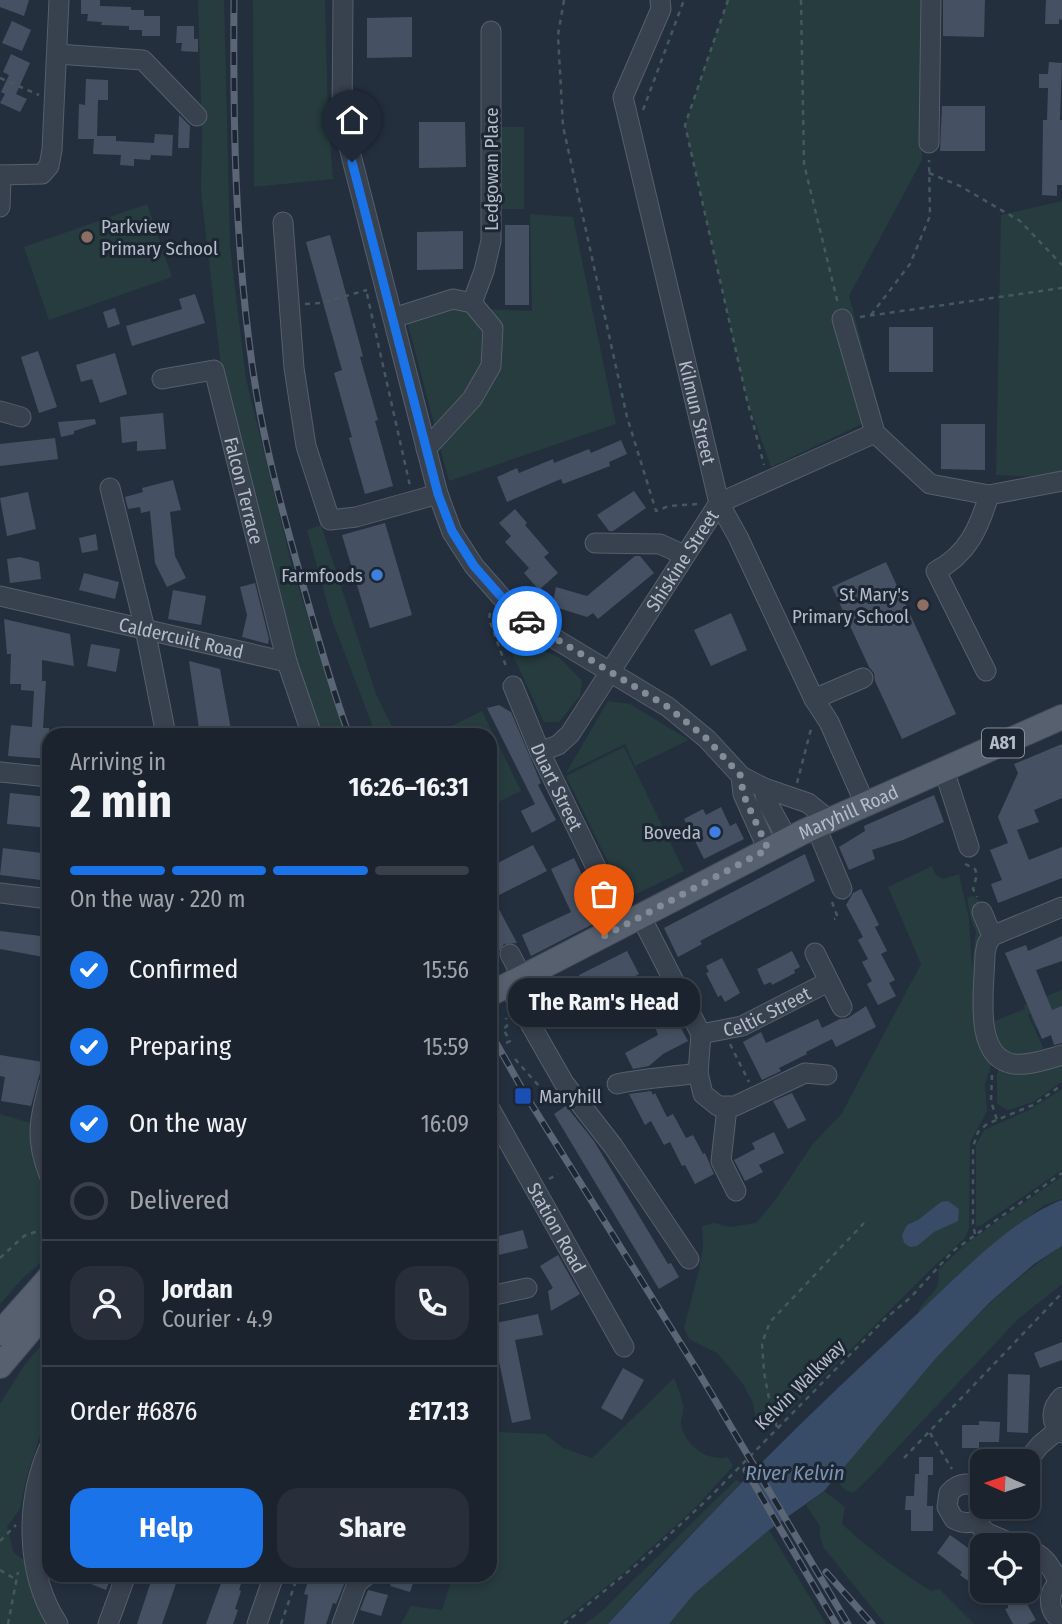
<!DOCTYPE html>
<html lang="en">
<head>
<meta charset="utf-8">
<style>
  :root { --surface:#1b232e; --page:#282f3a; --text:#f1f3f6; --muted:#a0a4aa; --line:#39404a; --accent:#1a73e8 }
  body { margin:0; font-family:"Fira Sans Condensed",sans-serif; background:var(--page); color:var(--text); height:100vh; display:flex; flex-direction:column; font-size:26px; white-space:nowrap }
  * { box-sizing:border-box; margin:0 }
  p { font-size:23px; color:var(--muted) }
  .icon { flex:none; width:38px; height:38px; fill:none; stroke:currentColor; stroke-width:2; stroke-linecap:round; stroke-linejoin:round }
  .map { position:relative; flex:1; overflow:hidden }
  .details { position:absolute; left:42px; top:728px; width:455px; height:854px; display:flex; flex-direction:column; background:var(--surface); border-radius:21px; box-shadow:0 4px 10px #0003,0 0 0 2px var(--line) }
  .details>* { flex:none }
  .needle { width:46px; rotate:273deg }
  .fabs { position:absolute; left:970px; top:1449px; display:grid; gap:14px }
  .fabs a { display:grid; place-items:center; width:70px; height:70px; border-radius:14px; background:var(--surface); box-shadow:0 4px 10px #0003,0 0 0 2px var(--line); font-size:35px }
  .pin { position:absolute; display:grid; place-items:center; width:60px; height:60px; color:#fff; margin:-72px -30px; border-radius:50% 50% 50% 0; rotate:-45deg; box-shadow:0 0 7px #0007 }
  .pin .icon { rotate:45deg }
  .courier { position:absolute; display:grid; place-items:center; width:70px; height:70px; margin:-35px; border:5px solid #1a73e8; border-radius:50%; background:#fff; color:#222; box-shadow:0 2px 9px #0007 }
  .bubble { position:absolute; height:49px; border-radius:21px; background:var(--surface); box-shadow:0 4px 10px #0003,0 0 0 2px var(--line); font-size:23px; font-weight:700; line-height:49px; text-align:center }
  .overview em { font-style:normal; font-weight:700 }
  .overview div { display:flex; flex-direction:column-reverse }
  .overview { display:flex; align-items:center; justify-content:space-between; height:119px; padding:0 28px }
  h1 { font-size:46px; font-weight:700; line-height:52px }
  .bar { display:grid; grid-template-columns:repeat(4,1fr); gap:10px 7px; align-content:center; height:84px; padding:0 28px }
  .bar i { height:9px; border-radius:5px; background:var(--line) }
  .bar .on { background:var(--accent) }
  .bar p { grid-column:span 4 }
  .line { display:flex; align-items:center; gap:18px; padding:0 28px; border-top:2px solid var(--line) }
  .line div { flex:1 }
  .round { display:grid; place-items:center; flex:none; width:74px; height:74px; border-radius:21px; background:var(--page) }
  ol { padding:0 28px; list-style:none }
  li { display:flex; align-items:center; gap:21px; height:77px }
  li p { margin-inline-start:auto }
  li .icon { padding:7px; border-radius:50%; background:var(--accent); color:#fff; stroke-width:4 }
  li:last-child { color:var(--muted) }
  li i { width:38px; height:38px; border:4px solid var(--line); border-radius:50% }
  .action { display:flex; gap:14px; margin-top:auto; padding:14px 28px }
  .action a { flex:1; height:80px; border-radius:21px; background:var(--accent); color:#fff; font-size:28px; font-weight:700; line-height:80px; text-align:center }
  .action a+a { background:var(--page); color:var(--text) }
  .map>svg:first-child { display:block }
  .green { fill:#263c3f }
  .water { fill:#394c67 }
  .building { fill:#455162 }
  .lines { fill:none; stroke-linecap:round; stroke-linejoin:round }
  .minor-casing { stroke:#565f6c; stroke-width:21 }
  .major-casing { stroke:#414a57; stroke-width:26 }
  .path { stroke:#44595c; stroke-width:2.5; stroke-dasharray:5 5; stroke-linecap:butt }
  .minor { stroke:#38414e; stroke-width:19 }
  .major { stroke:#56606e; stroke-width:24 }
  .rail-casing { stroke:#5a6575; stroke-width:7 }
  .rail { stroke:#1d2633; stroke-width:4.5; stroke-dasharray:13; stroke-linecap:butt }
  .done { stroke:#828b98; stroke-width:7; stroke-dasharray:0 12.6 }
  .route { stroke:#1a73e8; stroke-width:9 }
  .education-dot { fill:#8d6e63; stroke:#1d2633; stroke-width:2.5 }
  .shop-dot { fill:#3f7fe0; stroke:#1d2633; stroke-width:2.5 }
  .transit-dot { fill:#1a4fb4; stroke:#1d2633; stroke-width:2.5 }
  .labels { text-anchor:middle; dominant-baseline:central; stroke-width:6; stroke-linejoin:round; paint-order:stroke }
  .shield { fill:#1d2633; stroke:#878f9c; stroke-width:2 }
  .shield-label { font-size:18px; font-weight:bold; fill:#b4bcc9 }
  .street-label { font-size:19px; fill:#b4bcc9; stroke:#1d2633 }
  .poi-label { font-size:19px; fill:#b4bcc9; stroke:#1d2633; text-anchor:end }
  .water-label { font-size:21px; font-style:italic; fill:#7c92b1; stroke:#1d2633 }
</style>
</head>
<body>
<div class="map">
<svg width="1062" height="1624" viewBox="0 0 1062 1624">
  <rect width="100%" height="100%" fill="#242f3e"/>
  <g class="green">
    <polygon points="198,0 224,0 230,246 246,379 294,574 346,735 321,735 289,642 220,358 201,192 202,135"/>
    <polygon points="253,0 325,0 328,116 333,179 254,187"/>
    <polygon points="728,0 922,0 922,160 849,296 881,415 771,467 747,400 685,125"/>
    <polygon points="501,127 524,127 524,209 502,209"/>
    <polygon points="1062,201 1062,478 996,475 1001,215"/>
    <polygon points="147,204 172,277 49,320 24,247"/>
    <polygon points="530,214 573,217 616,424 449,481 404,309 466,291 485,309 532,311"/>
    <polygon points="321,525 376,694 396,735 376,735 332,620 307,530"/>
    <polygon points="503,620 533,646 560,658 582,681 580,696 559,722 544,722 498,624"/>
    <polygon points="608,701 630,704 689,740 635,766 625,744 566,773"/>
    <polygon points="482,711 521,791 490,806 490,735 433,735"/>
    <polygon points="624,747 684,871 626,899 566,776"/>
    <polygon points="932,866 936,875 943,879 959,874 969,919 972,967 976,931 971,920 967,898 972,896 987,906 982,932 992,1062 985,1085 987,1111 970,1143 969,1228 965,1238 934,1266 786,1414 778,1414 772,1407 771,1423 764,1426 756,1421 753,1403 743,1384 717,1353 689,1339 684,1328 699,1270 703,1247 702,1226 714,1223 730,1227 756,1223 776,1199 812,1145 842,1113 921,964 888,887"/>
    <path d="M1062,990V1006L1037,1026L1035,1027L1030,1014L1028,1015L1044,1049C1036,1051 1028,1054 1020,1055C1002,1056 993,1036 995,1021L1025,1009L1024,1005Z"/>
    <polygon points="1062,1061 1062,1082 1033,1102 1008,1110 997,1104 997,1074 1001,1066"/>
    <polygon points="1062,1089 1062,1170 980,1226 976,1226 976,1145 984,1130 1029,1110"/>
    <polygon points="0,1114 47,1128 49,1126 49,1255 23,1278 0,1304"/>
    <path d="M1062,1176V1199L1044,1205L974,1261L918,1313C924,1295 943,1294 938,1270L967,1243Z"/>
    <path d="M1062,1246V1284L1017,1320L868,1479L854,1492C843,1492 839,1485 837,1475C904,1393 973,1305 1062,1246Z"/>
    <polygon points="49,1335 49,1410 27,1475 20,1509 7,1527 14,1553 30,1564 50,1624 0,1624 0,1404 24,1366"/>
    <path d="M674,1378C677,1386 681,1395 683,1404C685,1411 680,1419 681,1426C686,1446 708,1462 728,1457L733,1466L695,1508L621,1575L559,1624H401L411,1606L442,1610L453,1575H490V1460L499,1432L545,1434L563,1448L592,1458Z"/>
    <polygon points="736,1480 741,1483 656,1570 608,1624 585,1624 602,1611"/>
    <path d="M824,1491L845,1507L842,1524C870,1550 899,1571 931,1591L939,1589L974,1624H885L824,1548L820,1536V1526L806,1505Z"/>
    <polygon points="769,1530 826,1624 669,1624 694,1594"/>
  </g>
  <g class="water">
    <path d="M1062,1200V1246L1034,1264L989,1303L936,1358L824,1491L769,1530L694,1594L669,1624H608C706,1516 809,1413 916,1315C957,1277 1010,1220 1062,1200Z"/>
    <polygon points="948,1201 959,1209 958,1221 934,1232 917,1246 910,1247 904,1243 902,1235 907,1225 918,1220 941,1202"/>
  </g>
  <g class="building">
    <polygon points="0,0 29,0 24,16 0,7"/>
    <polygon points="81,0 100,0 100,6 131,7 131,10 144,10 144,16 160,16 160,36 142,36 142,30 129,30 129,26 101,25 102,22 87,21 88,14 81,14"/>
    <polygon points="943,0 985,0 984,37 943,36"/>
    <polygon points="1046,0 1062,0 1062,20 1059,19 1059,24 1045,24"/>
    <polygon points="412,17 412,57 367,58 367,18"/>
    <polygon points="12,21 31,30 22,51 2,43"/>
    <polygon points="177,26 194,26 194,39 198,39 198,52 181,51 182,43 176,43"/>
    <polygon points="11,54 30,63 16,94 27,99 20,112 0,103 5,94 1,92 9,75 3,72"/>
    <polygon points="1049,62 1062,63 1060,120 1062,120 1062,185 1057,185 1057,196 1042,195 1043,120 1047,120 1048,88 1039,88 1039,74 1048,74"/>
    <polygon points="86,79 108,80 108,100 98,100 97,136 116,136 116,141 154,143 155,134 173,135 172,156 151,155 150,160 134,159 134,166 120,165 121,155 93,154 94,139 78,139 79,104 85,105"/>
    <polygon points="942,106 985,106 985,151 940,151"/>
    <polygon points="179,115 190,126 189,148 178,148"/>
    <polygon points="419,122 465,122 466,167 419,168"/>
    <rect x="505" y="225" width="24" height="80"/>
    <polygon points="463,231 463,269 417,270 417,232"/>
    <polygon points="330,235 363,356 360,357 378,420 375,421 393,486 365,494 349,438 352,437 334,373 342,370 306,242"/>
    <polygon points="195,294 205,323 132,346 126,326 182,309 179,299"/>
    <polygon points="115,308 120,324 108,328 103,312"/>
    <rect x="889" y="327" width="44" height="45"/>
    <polygon points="38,351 57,407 39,413 21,357"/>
    <polygon points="115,353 127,394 100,403 92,379 81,382 76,365"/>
    <polygon points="163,413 166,449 137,451 137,441 122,443 120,417"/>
    <polygon points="95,419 96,424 74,431 74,434 61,437 58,422"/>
    <polygon points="941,424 985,424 985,470 941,469"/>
    <polygon points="55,438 58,459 0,466 0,444"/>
    <polygon points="621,440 627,454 609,462 610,466 563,484 561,479 507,502 497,477 517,468 519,473 553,459 554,463 589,449 591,453"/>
    <polygon points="173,480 181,510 170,512 175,556 186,578 167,587 155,563 150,511 141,513 140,507 128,509 125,497 143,492 142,488"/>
    <polygon points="634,491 646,508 613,531 609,531 597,515"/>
    <polygon points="28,492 36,529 7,536 0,498"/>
    <polygon points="515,509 527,523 525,525 549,553 544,557 558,573 539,590 524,573 529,568 505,542 511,536 499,523"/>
    <polygon points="385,523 412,615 370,628 342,535"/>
    <polygon points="96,534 98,550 82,553 79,538"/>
    <polygon points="635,556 640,556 654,573 598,619 593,613 587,617 552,606 556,587 587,596"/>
    <polygon points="20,557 39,562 41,579 10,583 7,559"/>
    <polygon points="886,562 956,714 902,739 875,681 874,673 869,667 832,587"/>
    <polygon points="84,573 119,582 115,599 79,590"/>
    <polygon points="255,583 269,639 268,644 242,637 247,615 240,587"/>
    <polygon points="173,590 206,596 201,625 168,619"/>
    <polygon points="731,613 747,650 711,666 694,630"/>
    <polygon points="4,619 70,634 74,666 42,660 42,681 46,681 43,728 49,728 49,759 8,756 11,725 32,727 34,691 21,690 21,684 10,684 11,654 7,654"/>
    <polygon points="91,644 120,649 116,672 87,666"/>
    <polygon points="189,661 220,669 232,735 200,735"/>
    <polygon points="499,705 511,712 541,783 538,785 556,820 532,833 521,811 535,804 487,708"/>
    <polygon points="1062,744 1062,798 1034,810 1039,822 1017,830 1029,860 1062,847 1062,878 998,903 991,884 1002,880 990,850 1008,843 998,817 1018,773 1014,764"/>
    <polygon points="10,793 49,797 49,828 7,824"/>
    <polygon points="934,795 944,822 903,840 872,850 875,859 849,870 839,847 865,831 864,826"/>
    <polygon points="721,807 730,826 736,823 744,839 704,859 684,819 703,809 706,815"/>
    <polygon points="533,845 547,871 493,898 517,943 504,944 498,953 490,958 490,867"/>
    <polygon points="3,848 49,854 49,881 0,875"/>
    <polygon points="805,854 815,881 700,941 702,944 678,957 664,928"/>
    <polygon points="574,858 603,919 531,956 522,935 571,912 551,869"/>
    <polygon points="861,889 879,925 875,927 887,951 881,954 895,980 889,983 896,996 878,1005 867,984 872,981 862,962 868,959 858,940 863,937 846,905 853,893"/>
    <polygon points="0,931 49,937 49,958 0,949"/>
    <polygon points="1062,936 1062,961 1036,970 1052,1010 1062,1006 1062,1043 1054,1045 1051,1035 1042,1039 1005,953 1026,945 1028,951"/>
    <polygon points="627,951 639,974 589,999 591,1003 556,1023 542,999 580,978 579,975"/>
    <polygon points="792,951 800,967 794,970 795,973 772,985 771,982 764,985 757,969"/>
    <polygon points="722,958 740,993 725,1002 721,995 718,997 706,973 709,972 706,966"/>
    <polygon points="866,1006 876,1027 836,1047 832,1039 806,1052 807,1054 779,1068 781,1071 762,1080 743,1042 761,1032 766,1043 818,1019 822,1028 840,1019 848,1018"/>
    <polygon points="673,1014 688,1041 663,1054 649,1066 633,1069 625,1053 658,1035 654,1024"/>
    <polygon points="0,1055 43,1062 31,1106 1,1101 5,1077 0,1076"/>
    <polygon points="651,1091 653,1095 655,1093 667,1117 673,1114 686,1138 693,1135 703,1154 705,1153 714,1174 695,1184 685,1165 682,1166 670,1142 664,1145 651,1121 645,1125 629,1094"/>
    <polygon points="792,1093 806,1120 788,1129 773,1101"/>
    <polygon points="566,1106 594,1141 668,1264 671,1263 679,1277 659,1289 554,1114"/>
    <polygon points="774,1132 784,1153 759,1165 763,1172 745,1181 734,1160 755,1149 752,1143"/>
    <polygon points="523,1230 528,1248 490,1257 490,1238"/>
    <polygon points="558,1255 580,1294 551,1311 548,1291 553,1288 540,1266"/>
    <polygon points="538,1314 543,1335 515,1340 531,1419 512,1423 491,1324"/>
    <polygon points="1062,1342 1062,1360 1040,1368 1034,1353"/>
    <polygon points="623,1368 644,1380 622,1420 601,1408"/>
    <polygon points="1008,1374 1030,1375 1028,1433 1007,1432"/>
    <polygon points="979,1421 1000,1422 999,1442 979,1442 979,1448 962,1448 962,1425 979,1425"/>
    <polygon points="919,1457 933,1457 933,1475 928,1475 927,1506 933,1506 933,1531 911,1531 911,1510 905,1510 906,1496 914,1496 915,1474 919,1474"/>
    <polygon points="950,1535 982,1558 982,1576 975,1586 960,1575 962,1572 937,1553"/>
    <polygon points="68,1575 112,1575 106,1590"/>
    <polygon points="153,1575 179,1575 162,1624 137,1624"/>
    <polygon points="224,1575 244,1575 239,1590 241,1591 235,1609 238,1610 233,1624 206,1624"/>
    <polygon points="310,1575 348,1575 336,1604 333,1603 326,1624 304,1624 308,1595 304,1594"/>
    <polygon points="394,1575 416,1575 410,1592 390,1586"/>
    <polygon points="368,1590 388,1595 381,1616 360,1610"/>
    <polygon points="1007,1591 1027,1591 1027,1604 1036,1620 1028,1624 1013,1624 1005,1609 1008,1608"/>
  </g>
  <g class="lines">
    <defs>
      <g id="minor">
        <polyline points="343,0 342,120 438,494 452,532 474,566 519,617 668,707 707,739 741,776 764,788 808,803 829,820"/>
        <path id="s1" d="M660,0L661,9L623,97L719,503L738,537L814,699L829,722L865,804"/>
        <polyline points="57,54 143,60 197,116"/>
        <polyline points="929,143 931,0"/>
        <polyline points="0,175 42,174 49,166 52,150 59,0"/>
        <polyline points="0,207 1,175"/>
        <polyline points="283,222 294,368 306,446 330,520 356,517 438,494"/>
        <polyline points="472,303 484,271 491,241 491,31"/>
        <polyline points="393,318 453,299 472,303 493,328 491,366 472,399 426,449"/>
        <polyline points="842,319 875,433"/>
        <path id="s2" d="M162,379L214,370L287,662"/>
        <polyline points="0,411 21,417"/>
        <polyline points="875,433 930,484 989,495 1062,481"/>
        <polyline points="110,488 145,629 166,735"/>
        <polyline points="595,543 660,544 684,555"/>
        <path id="s3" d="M0,596L287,662L312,735"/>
        <path d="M986,671L936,571C968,554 979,528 989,495"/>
        <path id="s4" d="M513,686L540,752L624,925"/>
        <polyline points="814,699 863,678"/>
        <path id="s5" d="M540,752L558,745L570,734L719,503L875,433"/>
        <polyline points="944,770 969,847"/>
        <polyline points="0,772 49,777"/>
        <polyline points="741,776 743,794 768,850"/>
        <polyline points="764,788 766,800 788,840"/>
        <polyline points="816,827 842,889"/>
        <polyline points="0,893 49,899"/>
        <path d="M1062,907L992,936L987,944L985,954C985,985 971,1058 1014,1064C1029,1066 1048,1059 1062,1055"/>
        <polyline points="982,912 992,936"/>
        <polyline points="641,917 701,1034 698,1073 703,1094 718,1106 735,1106 805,1073 827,1075"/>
        <polyline points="815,953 842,1007"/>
        <polyline points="510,954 522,977"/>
        <polyline points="508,985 564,1083 613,1146 689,1259"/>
        <path id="s6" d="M701,1034L742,1026L828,982"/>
        <path d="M49,1084C39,1120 35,1139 49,1175"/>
        <path d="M617,1084C644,1078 671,1077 698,1073"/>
        <polyline points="727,1108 721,1161 736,1191"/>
        <path id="s7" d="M490,1109L624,1347"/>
        <polyline points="490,1296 527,1288"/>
        <path d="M1062,1397C1051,1408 1049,1422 1062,1433"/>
        <path d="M49,1448C25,1502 25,1573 58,1624"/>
        <polyline points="1027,1461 1040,1445 1058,1430"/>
        <path d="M982,1490C970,1481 959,1482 949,1493L947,1507L954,1519C969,1527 980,1521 986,1507"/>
        <polyline points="975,1521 987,1533 1016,1545"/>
        <path d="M1027,1549C1045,1555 1050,1566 1059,1582"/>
        <path d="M1062,1580C1047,1591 1046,1610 1062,1621"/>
        <polyline points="108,1624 126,1575"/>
        <polyline points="257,1624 274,1575"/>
        <polyline points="342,1624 357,1583 367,1575"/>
      </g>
      <g id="major">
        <path id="s8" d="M490,994L803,832L1062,717"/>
        <polyline points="0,1333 49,1278"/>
        <polyline points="0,1366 49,1308"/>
      </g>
    </defs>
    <use href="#minor" class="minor-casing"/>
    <use href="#major" class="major-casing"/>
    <g class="path">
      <polyline points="564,0 558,35 563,126 627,417 656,511 669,506 698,504"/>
      <polyline points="728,0 685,125 747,400 764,465"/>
      <polyline points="801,0 804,164 838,304"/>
      <polyline points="0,78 39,95"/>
      <polyline points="643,110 684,0"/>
      <polyline points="929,173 960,186 1020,221 1062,265"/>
      <polyline points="367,294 410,486"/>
      <polyline points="305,304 321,303 367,290"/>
      <polyline points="871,315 910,264 930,216 929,160"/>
      <polyline points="860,317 1062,288"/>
      <polyline points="490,613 489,619 507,669"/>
      <polyline points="797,783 811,729"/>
      <polyline points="965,864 975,869 977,875 973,889 977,897"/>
      <polyline points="832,902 838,918 834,919"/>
      <polyline points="506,1043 510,1041 503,1029 507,1026 506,1018"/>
      <polyline points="730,1044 749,1082"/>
      <polyline points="515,1059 554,1103 556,1102"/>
      <polyline points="992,1075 991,1101 997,1120"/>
      <polyline points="549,1179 558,1174"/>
      <polyline points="975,1234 973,1224 973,1147 978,1132 987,1124 1033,1105 1062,1085"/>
      <polyline points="0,1258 24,1236 49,1227"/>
      <polyline points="777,1427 770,1404 764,1372 762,1343 770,1322 864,1223"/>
      <polyline points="930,1433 952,1469"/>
      <polyline points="904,1458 1062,1293"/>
      <polyline points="0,1541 16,1525"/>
      <polyline points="0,1570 15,1579"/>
      <polyline points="8,1624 18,1572"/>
      <polyline points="281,1624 298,1575"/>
      <polyline points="564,1624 641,1561 711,1496 885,1319 911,1297 953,1251 1062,1173"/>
    </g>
    <use href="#minor" class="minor"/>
    <use href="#major" class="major"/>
    <defs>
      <g id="rail">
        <path d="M234,0C233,124 235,248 253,371C263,441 282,510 301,578C316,631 330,683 349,735"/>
        <polyline points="490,1032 525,1094 699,1373 848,1624"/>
        <polyline points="746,1470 836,1624"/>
        <polyline points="826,1572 872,1624"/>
      </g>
    </defs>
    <use href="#rail" class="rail-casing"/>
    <use href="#rail" class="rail"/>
  </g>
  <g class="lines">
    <polyline class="done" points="527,621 668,707 707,739 741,776 743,794 768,849 604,936"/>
    <polyline class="route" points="352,162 438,494 452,531 474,566 519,617 527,621"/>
  </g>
  <g class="education-dot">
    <circle cx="87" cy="237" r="7"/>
    <circle cx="923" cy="605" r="7"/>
  </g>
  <g class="shop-dot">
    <circle cx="377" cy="575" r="7"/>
    <circle cx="715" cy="832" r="7"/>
  </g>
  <rect class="transit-dot" x="514" y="1087" width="18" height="18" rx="3.5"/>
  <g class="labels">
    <rect class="shield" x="982" y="728.5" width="42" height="29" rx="5"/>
    <g class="shield-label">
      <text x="1003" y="743">A81</text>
    </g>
    <g class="street-label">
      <text transform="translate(491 169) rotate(-90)">Ledgowan Place</text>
      <text stroke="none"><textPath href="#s1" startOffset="429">Kilmun Street</textPath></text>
      <text stroke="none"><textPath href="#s2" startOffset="177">Falcon Terrace</textPath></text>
      <text stroke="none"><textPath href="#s5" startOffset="242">Shiskine Street</textPath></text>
      <text stroke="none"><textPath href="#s3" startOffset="186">Caldercuilt Road</textPath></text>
      <text stroke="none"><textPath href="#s4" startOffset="110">Duart Street</textPath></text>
      <text stroke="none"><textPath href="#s8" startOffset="402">Maryhill Road</textPath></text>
      <text stroke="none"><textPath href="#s6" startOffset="70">Celtic Street</textPath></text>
      <text stroke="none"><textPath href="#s7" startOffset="136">Station Road</textPath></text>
      <text transform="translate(800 1385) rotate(-45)">Kelvin Walkway</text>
    </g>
    <g class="poi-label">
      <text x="101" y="226" text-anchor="start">Parkview<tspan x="101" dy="22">Primary School</tspan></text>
      <text x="363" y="575">Farmfoods</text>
      <text x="909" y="594">St Mary's<tspan x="909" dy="22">Primary School</tspan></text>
      <text x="701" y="832">Boveda</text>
      <text x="539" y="1096" text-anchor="start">Maryhill</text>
    </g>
    <g class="water-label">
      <text x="795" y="1473">River Kelvin</text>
    </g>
  </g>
</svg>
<div class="fabs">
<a><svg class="needle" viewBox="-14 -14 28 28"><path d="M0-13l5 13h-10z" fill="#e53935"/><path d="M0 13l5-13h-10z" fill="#a0a4aa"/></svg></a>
<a><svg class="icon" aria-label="locate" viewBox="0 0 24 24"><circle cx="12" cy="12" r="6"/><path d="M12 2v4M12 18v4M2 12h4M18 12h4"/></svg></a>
</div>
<div class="pin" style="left:604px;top:936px;background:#ea580c"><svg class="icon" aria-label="bag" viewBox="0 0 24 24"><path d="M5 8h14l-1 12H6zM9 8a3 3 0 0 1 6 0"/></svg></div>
<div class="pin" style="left:352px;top:162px;background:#1f2937"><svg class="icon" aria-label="home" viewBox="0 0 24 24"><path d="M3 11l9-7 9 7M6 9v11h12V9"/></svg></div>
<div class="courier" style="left:527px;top:621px"><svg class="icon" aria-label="car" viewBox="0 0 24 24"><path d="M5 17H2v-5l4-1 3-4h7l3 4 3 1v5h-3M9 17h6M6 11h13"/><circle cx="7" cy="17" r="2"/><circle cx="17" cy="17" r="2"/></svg></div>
<div class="bubble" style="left:508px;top:978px;width:192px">The Ram's Head</div>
<section class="details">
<div class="overview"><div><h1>2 min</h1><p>Arriving in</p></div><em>16:26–16:31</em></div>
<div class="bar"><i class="on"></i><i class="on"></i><i class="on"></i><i></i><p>On the way · 220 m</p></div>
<ol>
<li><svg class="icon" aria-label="check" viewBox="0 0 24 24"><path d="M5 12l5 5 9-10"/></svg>Confirmed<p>15:56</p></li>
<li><svg class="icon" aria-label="check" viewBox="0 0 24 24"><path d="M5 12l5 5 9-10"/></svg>Preparing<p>15:59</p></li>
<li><svg class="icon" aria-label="check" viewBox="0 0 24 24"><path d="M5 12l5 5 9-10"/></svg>On the way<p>16:09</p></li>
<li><i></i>Delivered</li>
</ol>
<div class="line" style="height:126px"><a class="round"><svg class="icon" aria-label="person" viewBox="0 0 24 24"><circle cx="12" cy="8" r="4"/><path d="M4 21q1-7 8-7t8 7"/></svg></a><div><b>Jordan</b><p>Courier · 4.9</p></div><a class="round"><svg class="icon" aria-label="phone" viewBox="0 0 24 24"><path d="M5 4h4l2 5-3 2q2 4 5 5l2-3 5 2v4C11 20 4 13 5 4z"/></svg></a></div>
<div class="line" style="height:91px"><div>Order #6876</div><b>£17.13</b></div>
<div class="action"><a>Help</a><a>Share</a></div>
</section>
</div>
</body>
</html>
